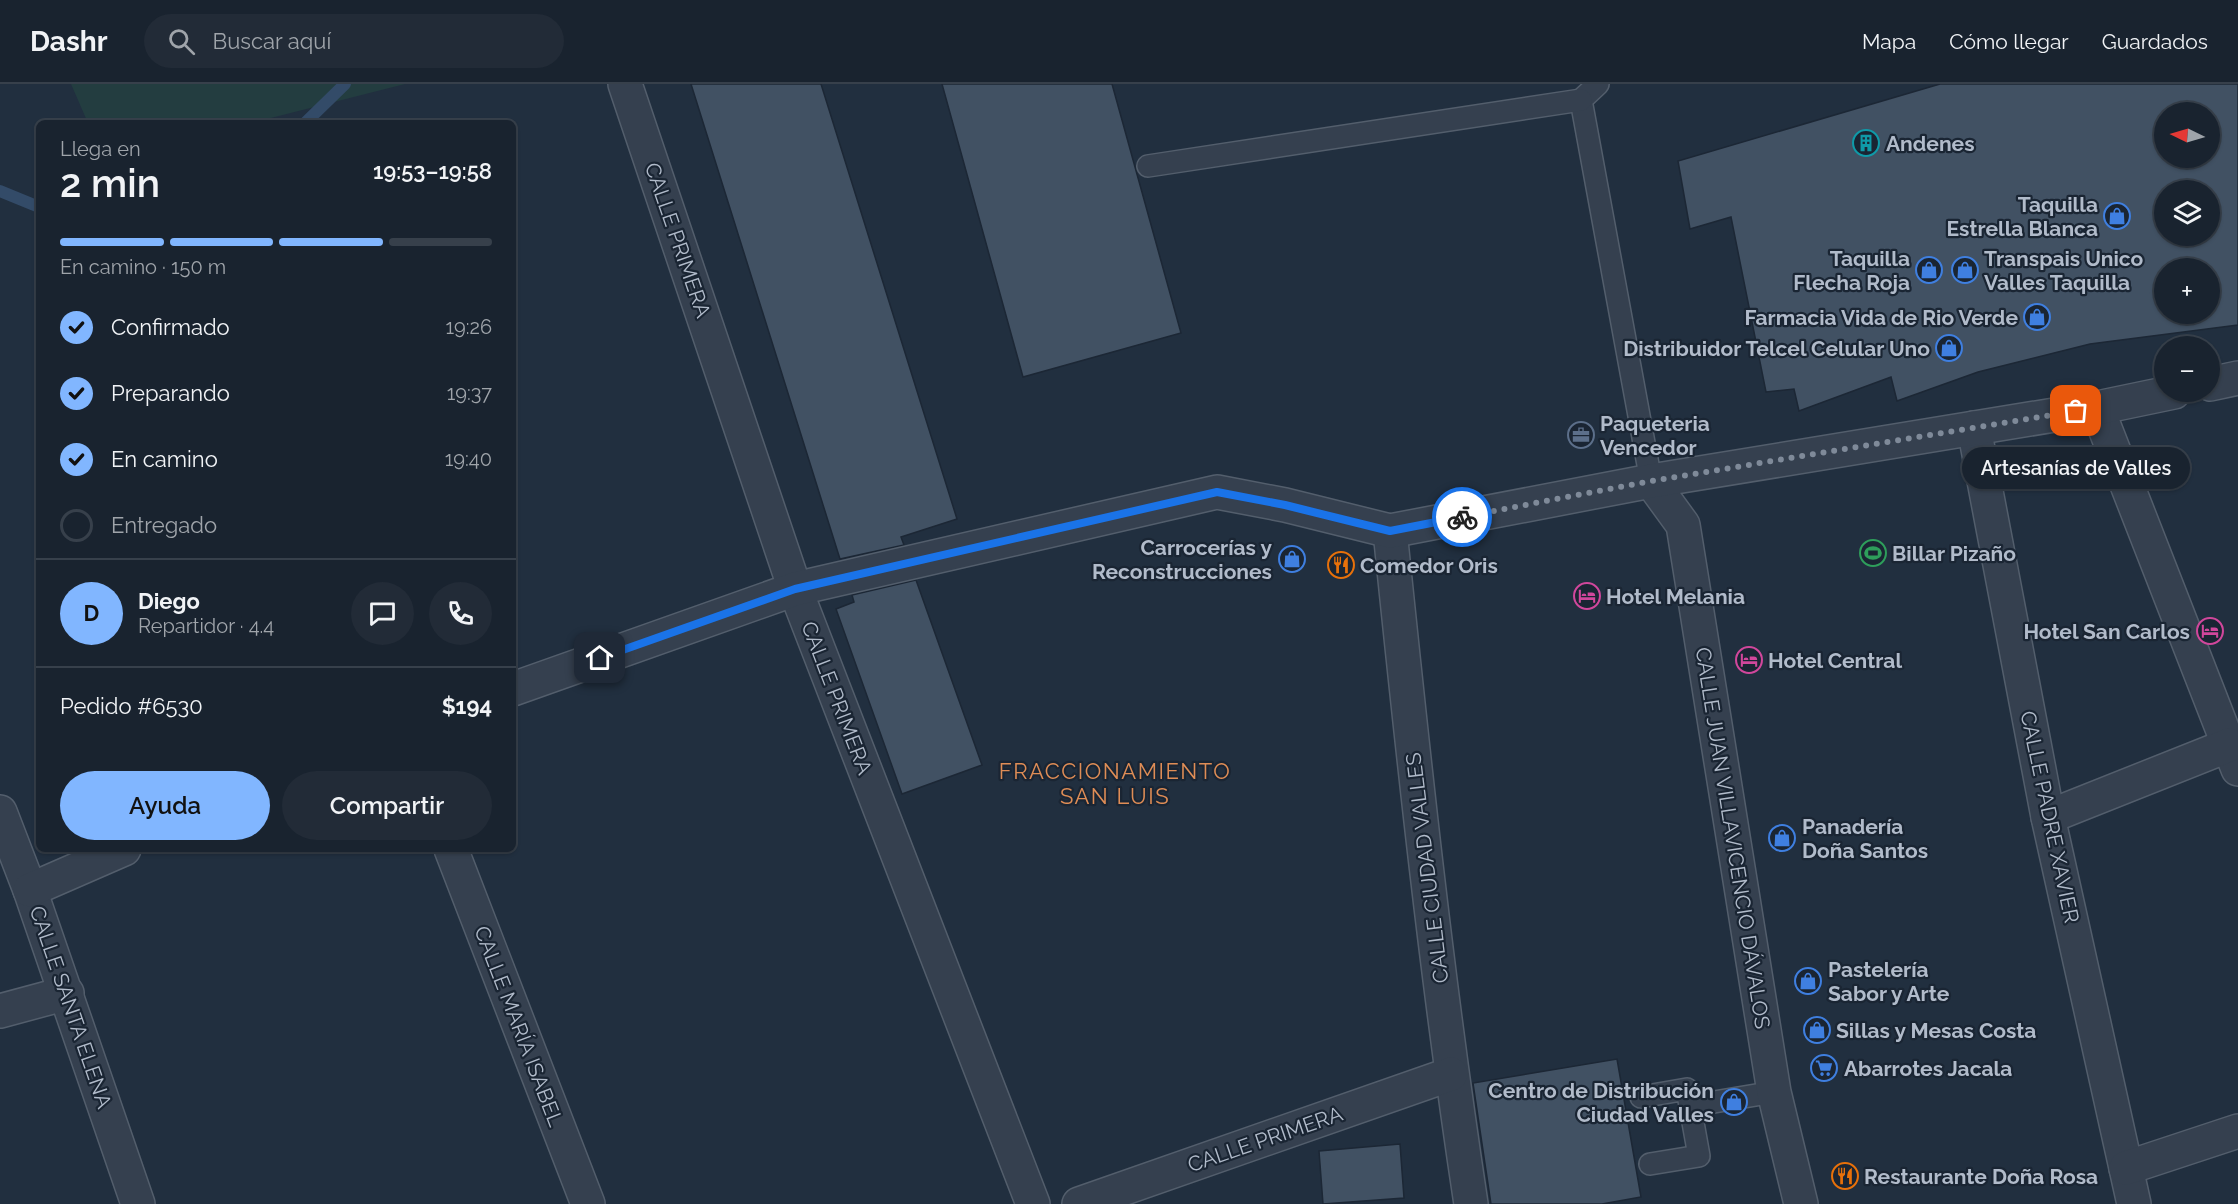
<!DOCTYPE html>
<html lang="es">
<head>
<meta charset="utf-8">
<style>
  :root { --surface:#19232f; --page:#222b37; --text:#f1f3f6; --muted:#9fa4aa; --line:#37404b; --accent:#81b6ff }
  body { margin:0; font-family:Raleway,sans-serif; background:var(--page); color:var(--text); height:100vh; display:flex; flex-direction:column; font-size:22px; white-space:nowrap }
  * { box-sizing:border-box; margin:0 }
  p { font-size:20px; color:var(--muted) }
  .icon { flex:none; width:33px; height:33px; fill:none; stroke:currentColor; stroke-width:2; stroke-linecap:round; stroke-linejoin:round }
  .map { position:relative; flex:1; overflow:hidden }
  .sheet { position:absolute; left:36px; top:36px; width:480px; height:732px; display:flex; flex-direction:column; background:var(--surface); border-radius:9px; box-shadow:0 2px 4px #0004,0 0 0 2px var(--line) }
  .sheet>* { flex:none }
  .needle { width:39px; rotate:275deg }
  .tools { position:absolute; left:2154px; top:18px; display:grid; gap:12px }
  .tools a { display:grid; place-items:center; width:66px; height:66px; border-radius:50%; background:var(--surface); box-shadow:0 2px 4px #0004,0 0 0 2px var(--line); font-size:30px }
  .pin { position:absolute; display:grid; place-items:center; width:51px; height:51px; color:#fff; margin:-26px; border-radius:12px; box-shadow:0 3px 9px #0006 }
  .courier { position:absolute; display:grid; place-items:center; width:60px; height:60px; margin:-30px; border:4px solid #1a73e8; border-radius:50%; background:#fff; color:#222; box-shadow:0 2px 8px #0007 }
  .bubble { position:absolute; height:42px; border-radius:21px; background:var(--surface); box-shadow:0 2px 4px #0004,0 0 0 2px var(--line); font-size:20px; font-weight:600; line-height:42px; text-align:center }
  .headline em { font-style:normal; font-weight:600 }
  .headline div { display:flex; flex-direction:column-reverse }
  .headline { display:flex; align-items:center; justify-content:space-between; height:102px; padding:0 24px }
  h1 { font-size:39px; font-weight:600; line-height:45px }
  .bar { display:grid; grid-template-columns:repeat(4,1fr); gap:9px 6px; align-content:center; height:72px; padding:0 24px }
  .bar i { height:8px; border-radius:4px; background:var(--line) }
  .bar .selected { background:var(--accent) }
  .bar p { grid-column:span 4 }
  .line { display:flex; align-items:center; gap:15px; padding:0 24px; border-top:2px solid var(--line) }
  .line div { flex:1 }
  .round { display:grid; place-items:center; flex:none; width:63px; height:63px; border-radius:32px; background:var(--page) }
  ol { padding:0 24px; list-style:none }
  li { display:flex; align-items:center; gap:18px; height:66px }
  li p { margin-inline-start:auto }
  li .icon { padding:6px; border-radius:50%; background:var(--accent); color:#111; stroke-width:4 }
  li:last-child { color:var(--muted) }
  li i { width:33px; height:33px; border:3px solid var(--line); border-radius:50% }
  .primary-button { display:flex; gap:12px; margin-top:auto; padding:12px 24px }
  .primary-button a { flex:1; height:69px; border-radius:36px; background:var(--accent); color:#111; font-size:24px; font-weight:600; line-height:69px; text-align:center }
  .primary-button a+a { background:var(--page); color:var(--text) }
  header { display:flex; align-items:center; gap:36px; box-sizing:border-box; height:84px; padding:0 30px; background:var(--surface); border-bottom:2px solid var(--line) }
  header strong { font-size:28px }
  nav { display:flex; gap:33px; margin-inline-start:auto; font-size:21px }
  .search { width:420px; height:54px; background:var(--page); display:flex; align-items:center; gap:15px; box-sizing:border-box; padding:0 21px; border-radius:33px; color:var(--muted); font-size:22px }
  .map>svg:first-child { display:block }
  .grass { fill:#233d40 }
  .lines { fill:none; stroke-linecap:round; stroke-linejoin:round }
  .stream { stroke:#334b68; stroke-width:12 }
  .building { fill:#415163; stroke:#1c2735; stroke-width:1.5; fill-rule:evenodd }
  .service-casing { stroke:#535e6c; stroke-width:24 }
  .minor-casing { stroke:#535e6c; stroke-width:36 }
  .service { stroke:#35404f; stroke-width:21 }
  .minor { stroke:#35404f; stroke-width:33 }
  .done { stroke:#7f8a99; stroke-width:6; stroke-dasharray:0 10.8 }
  .route { stroke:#1a73e8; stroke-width:8 }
  .labels { text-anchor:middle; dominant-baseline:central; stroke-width:4.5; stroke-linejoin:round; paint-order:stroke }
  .poi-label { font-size:21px; font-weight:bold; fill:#b1bbca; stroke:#1a2533; text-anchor:start }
  .street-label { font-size:21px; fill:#b1bbca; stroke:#1a2533 }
  .neighbourhood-label { font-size:22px; letter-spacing:1.5px; fill:#df8d56; stroke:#1a2533 }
</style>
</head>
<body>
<header>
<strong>Dashr</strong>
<div class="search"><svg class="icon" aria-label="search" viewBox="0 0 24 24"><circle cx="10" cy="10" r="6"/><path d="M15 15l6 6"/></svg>Buscar aquí</div>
<nav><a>Mapa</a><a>Cómo llegar</a><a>Guardados</a></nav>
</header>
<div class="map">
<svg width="2238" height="1120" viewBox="0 0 2238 1120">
  <rect width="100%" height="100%" fill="#212f3f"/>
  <polygon class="grass" points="71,0 405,0 251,39 88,39"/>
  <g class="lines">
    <g class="stream">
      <polyline points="305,39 345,0"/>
      <polyline points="0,107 39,123"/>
    </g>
  </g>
  <g class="building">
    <polygon points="691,0 821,0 957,435 901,453 904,461 840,475"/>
    <polygon points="942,0 1112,0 1181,249 1023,293"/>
    <path d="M1940,0H2238V241L2090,260L1978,288L1897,317L1891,293L1799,327L1794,305L1766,308L1731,133L1690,145L1678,77ZM2164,28H2210V74H2164ZM2164,106H2210V152H2164ZM2164,184H2210V230H2164Z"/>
    <polygon points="916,496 982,681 902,710 836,525 854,518 852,511"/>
    <polygon points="1617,975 1641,1113 1602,1120 1491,1120 1473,999"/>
    <polygon points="1400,1060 1404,1114 1323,1120 1319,1067"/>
  </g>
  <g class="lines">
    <defs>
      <g id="service">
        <polyline points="1598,0 1581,16 1651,397"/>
        <polyline points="1148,82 1581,16"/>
        <polyline points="1641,1013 1687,1005 1699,1072 1650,1080"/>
        <polyline points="1690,1022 1774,1008"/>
      </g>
      <g id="minor">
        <polyline points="625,0 795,505 1033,1120"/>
        <polyline points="2210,300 2238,294"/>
        <polyline points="2097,324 2238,685"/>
        <polyline points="1974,344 2048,733 2134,1120"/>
        <polyline points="1651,397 1683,441 1774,1008 1801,1120"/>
        <path d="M1390,447C1413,672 1437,896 1471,1120"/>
        <polyline points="513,605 795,505 1217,408 1285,421 1390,447 1651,397 2097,324 2174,308"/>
        <polyline points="0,728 30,806 138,1120"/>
        <polyline points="2048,733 2229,661"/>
        <polyline points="451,765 588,1120"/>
        <polyline points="30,806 124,765"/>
        <polyline points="0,927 67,909"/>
        <polyline points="2126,1084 2238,1047"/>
        <polyline points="1079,1120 1451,990"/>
      </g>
    </defs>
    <use href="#service" class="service-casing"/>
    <use href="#minor" class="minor-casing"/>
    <use href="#service" class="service"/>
    <use href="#minor" class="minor"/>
  </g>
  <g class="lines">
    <polyline class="done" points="1462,433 1651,397 2076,327"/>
    <polyline class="route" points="600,574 795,505 1217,408 1285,421 1390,447 1462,433"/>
  </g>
  <defs>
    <symbol id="building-ring" viewBox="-11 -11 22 22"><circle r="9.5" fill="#1a2533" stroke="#0f9aa8" stroke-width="1.5"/><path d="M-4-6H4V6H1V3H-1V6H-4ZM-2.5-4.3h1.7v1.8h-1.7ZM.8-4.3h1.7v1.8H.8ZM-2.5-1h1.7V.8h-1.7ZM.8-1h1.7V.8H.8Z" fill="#0f9aa8"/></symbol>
    <symbol id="shop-ring" viewBox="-11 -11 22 22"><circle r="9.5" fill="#1a2533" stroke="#3f7fe0" stroke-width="1.5"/><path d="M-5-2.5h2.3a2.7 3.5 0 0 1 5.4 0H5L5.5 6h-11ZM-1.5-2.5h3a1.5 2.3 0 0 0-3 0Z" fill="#3f7fe0"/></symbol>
    <symbol id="office-ring" viewBox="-11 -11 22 22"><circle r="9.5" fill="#1a2533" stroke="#5c6f8a" stroke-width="1.5"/><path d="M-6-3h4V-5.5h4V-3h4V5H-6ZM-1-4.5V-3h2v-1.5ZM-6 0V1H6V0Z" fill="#5c6f8a"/></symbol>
    <symbol id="stadium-ring" viewBox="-11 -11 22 22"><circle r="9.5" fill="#1a2533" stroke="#2e9e5b" stroke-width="1.5"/><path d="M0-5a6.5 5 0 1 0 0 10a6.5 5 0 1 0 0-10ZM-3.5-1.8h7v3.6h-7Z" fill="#2e9e5b"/></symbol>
    <symbol id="restaurant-ring" viewBox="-11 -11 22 22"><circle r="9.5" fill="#1a2533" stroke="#e8710a" stroke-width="1.5"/><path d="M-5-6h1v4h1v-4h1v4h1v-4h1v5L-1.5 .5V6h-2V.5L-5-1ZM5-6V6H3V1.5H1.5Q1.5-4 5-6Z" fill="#e8710a"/></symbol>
    <symbol id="hotel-ring" viewBox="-11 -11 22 22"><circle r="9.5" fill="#1a2533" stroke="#d1479c" stroke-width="1.5"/><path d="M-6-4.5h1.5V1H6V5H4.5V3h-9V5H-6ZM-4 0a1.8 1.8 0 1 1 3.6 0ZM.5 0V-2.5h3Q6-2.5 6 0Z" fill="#d1479c"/></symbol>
    <symbol id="supermarket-ring" viewBox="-11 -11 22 22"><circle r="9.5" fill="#1a2533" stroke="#3f7fe0" stroke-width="1.5"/><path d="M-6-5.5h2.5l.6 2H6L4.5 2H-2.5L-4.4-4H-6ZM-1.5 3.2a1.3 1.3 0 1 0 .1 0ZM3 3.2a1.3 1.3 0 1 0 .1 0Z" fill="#3f7fe0"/></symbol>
  </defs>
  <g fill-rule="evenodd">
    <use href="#building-ring" x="1851" y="44" width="30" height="30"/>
    <use href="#shop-ring" x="2102" y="117" width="30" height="30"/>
    <use href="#shop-ring" x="1914" y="171" width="30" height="30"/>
    <use href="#shop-ring" x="1950" y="171" width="30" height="30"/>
    <use href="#shop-ring" x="2022" y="218" width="30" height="30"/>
    <use href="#shop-ring" x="1934" y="249" width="30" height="30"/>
    <use href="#office-ring" x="1566" y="336" width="30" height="30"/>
    <use href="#stadium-ring" x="1858" y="454" width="30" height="30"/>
    <use href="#shop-ring" x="1277" y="460" width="30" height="30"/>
    <use href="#restaurant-ring" x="1326" y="466" width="30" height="30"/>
    <use href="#hotel-ring" x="1572" y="497" width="30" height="30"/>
    <use href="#hotel-ring" x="2195" y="532" width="30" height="30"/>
    <use href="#hotel-ring" x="1734" y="561" width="30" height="30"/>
    <use href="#shop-ring" x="1767" y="739" width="30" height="30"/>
    <use href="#shop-ring" x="1793" y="882" width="30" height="30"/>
    <use href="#shop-ring" x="1802" y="931" width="30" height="30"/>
    <use href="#supermarket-ring" x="1809" y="969" width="30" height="30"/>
    <use href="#shop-ring" x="1719" y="1003" width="30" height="30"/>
    <use href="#restaurant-ring" x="1830" y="1077" width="30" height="30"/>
  </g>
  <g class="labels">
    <g class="poi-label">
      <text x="1886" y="59">Andenes</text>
      <text x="2098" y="120" text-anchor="end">Taquilla<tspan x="2098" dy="24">Estrella Blanca</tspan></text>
      <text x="1910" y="174" text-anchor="end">Taquilla<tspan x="1910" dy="24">Flecha Roja</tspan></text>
      <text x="1984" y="174">Transpais Unico<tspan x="1984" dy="24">Valles Taquilla</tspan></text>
      <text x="2018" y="233" text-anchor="end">Farmacia Vida de Rio Verde</text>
      <text x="1930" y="264" text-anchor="end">Distribuidor Telcel Celular Uno</text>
      <text x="1600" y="339">Paqueteria<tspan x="1600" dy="24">Vencedor</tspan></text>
      <text x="1272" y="463" text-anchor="end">Carrocerías y<tspan x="1272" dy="24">Reconstrucciones</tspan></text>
      <text x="1892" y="469">Billar Pizaño</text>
      <text x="1360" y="481">Comedor Oris</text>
      <text x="1606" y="512">Hotel Melania</text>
      <text x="2190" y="547" text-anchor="end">Hotel San Carlos</text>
      <text x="1768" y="576">Hotel Central</text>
      <text x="1802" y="742">Panadería<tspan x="1802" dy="24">Doña Santos</tspan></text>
      <text x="1828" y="885">Pastelería<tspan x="1828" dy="24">Sabor y Arte</tspan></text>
      <text x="1836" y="946">Sillas y Mesas Costa</text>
      <text x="1844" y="984">Abarrotes Jacala</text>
      <text x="1714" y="1006" text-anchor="end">Centro de Distribución<tspan x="1714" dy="24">Ciudad Valles</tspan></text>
      <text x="1864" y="1092">Restaurante Doña Rosa</text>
    </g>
    <g class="street-label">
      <text transform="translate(678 156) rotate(71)">CALLE PRIMERA</text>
      <text transform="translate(837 614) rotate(69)">CALLE PRIMERA</text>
      <text transform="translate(2050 733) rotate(78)">CALLE PADRE XAVIER</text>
      <text transform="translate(1733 754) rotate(81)">CALLE JUAN VILLAVICENCIO DÁVALOS</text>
      <text transform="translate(1427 784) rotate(-97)">CALLE CIUDAD VALLES</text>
      <text transform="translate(71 923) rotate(71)">CALLE SANTA ELENA</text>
      <text transform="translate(519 942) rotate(69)">CALLE MARÍA ISABEL</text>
      <text transform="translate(1265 1055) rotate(-19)">CALLE PRIMERA</text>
    </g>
    <g class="neighbourhood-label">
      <text x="1115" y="687">FRACCIONAMIENTO<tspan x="1115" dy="25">SAN LUIS</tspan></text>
    </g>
  </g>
</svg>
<div class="tools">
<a><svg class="needle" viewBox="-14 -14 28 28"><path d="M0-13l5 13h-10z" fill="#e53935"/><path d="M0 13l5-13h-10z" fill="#9fa4aa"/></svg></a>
<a><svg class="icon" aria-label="layers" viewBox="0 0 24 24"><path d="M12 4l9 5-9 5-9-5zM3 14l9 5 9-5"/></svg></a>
<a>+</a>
<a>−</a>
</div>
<div class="pin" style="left:2076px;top:327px;background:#ea580c"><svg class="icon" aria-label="bag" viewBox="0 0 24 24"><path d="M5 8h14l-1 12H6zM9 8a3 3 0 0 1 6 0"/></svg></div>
<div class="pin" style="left:600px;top:574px;background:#1f2937"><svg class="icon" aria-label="home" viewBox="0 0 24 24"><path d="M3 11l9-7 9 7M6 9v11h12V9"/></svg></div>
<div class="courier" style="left:1462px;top:433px"><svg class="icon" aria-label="bike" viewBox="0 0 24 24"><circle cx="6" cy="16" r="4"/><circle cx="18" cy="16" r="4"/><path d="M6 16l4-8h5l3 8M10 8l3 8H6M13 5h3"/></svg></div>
<div class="bubble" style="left:1962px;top:363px;width:228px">Artesanías de Valles</div>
<section class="sheet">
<div class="headline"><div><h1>2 min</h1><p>Llega en</p></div><em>19:53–19:58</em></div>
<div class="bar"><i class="selected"></i><i class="selected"></i><i class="selected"></i><i></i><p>En camino · 150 m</p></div>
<ol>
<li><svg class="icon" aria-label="check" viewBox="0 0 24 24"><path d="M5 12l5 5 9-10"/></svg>Confirmado<p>19:26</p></li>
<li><svg class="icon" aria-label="check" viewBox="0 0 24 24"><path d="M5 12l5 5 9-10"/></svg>Preparando<p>19:37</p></li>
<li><svg class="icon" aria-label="check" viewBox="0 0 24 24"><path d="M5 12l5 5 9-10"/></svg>En camino<p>19:40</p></li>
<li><i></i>Entregado</li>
</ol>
<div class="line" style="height:108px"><b class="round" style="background:var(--accent);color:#111">D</b><div><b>Diego</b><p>Repartidor · 4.4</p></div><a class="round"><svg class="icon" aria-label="chat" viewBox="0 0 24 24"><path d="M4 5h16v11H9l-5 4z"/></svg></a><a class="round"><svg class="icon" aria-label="phone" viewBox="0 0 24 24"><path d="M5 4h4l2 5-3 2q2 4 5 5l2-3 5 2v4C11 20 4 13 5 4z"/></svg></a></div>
<div class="line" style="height:78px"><div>Pedido #6530</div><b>$194</b></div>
<div class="primary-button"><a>Ayuda</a><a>Compartir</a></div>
</section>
</div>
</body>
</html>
